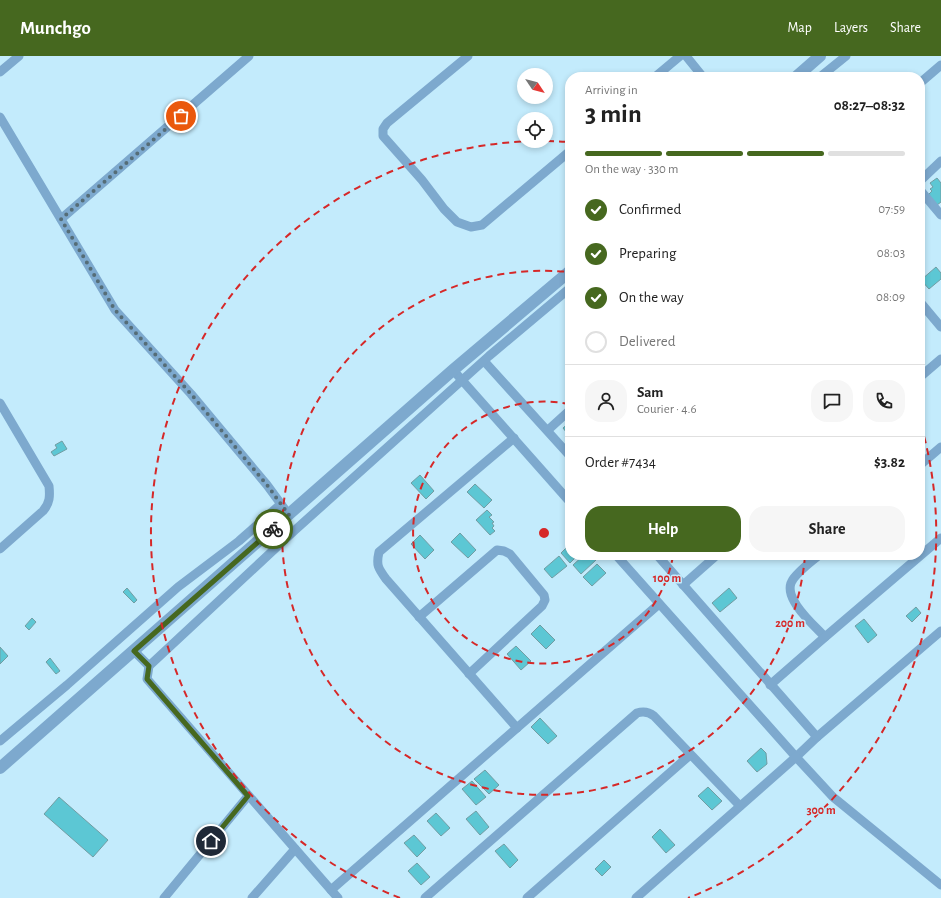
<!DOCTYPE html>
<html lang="en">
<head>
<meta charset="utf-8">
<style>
  :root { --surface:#fff; --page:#f6f6f6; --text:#222; --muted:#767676; --line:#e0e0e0; --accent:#46681f }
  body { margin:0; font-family:"Alegreya Sans",sans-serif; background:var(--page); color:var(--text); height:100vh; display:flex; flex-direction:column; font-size:15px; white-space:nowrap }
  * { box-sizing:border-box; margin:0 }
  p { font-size:13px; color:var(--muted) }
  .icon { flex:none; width:22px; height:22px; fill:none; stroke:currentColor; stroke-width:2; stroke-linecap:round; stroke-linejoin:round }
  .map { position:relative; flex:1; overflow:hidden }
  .details { position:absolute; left:565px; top:16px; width:360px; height:488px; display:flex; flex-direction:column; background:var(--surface); border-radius:16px; box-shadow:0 2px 6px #0003 }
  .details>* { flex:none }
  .needle { width:26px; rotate:125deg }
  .tools { position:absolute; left:517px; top:12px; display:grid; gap:8px }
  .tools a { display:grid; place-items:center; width:36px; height:36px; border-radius:50%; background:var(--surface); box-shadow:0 2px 6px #0003; font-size:20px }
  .pin { position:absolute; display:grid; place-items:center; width:34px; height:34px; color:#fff; margin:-17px; border:2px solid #fff; border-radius:50%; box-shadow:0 1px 4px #0007 }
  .courier { position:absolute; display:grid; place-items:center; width:40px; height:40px; margin:-20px; border:3px solid #46681f; border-radius:50%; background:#fff; color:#222; box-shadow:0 1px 5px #0007 }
  .summary em { font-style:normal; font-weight:600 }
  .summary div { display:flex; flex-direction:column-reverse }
  .summary { display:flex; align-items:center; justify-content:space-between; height:68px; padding:0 20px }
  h1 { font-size:26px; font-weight:600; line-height:30px }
  .bar { display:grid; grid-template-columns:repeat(4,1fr); gap:6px 4px; align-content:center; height:48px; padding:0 20px }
  .bar i { height:5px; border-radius:3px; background:var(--line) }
  .bar .on { background:var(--accent) }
  .bar p { grid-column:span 4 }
  .line { display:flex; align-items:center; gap:10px; padding:0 20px; border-top:1px solid var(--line) }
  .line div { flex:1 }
  .round { display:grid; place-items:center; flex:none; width:42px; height:42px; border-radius:16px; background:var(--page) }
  ol { padding:0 20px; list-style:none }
  li { display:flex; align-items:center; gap:12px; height:44px }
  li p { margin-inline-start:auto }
  li .icon { padding:4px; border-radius:50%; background:var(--accent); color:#fff; stroke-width:4 }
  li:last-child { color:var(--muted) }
  li i { width:22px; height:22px; border:2px solid var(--line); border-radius:50% }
  .button { display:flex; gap:8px; margin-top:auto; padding:8px 20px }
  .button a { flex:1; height:46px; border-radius:16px; background:var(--accent); color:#fff; font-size:16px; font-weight:600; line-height:46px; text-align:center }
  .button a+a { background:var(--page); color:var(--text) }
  header { display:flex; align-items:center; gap:24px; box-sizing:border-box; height:56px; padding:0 20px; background:var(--accent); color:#fff }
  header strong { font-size:19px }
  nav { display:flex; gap:22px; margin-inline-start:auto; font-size:14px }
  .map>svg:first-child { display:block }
  .building { fill:#5cc7d4; stroke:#719da3 }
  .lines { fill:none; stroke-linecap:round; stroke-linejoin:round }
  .minor { stroke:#7da9ce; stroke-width:9 }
  .tertiary { stroke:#7da9ce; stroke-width:12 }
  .done { stroke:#556d77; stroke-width:4; stroke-dasharray:0 7.2 }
  .route { stroke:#46681f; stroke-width:5 }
  .ring { fill:none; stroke:#d62828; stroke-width:2; stroke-dasharray:7 5 }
  .centre { fill:#d62828; stroke:#c3ebfc; stroke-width:2 }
  .ring-label { font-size:12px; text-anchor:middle; font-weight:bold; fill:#d62828; stroke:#c3ebfc; stroke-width:3; stroke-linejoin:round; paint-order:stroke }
</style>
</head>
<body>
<header>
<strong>Munchgo</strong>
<nav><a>Map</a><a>Layers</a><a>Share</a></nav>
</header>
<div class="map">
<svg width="941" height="842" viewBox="0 0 941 842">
  <rect width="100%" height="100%" fill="#c3ebfc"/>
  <g class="building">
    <polygon points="937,122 941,127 941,146 937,149 928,139 932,135 930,133 933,131 930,127"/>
    <polygon points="936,211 941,217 941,223 929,233 921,224"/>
    <polygon points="570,366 570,381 563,372"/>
    <polygon points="62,385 67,393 54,400 51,396 57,392 55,389"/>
    <polygon points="420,419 434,435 426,443 411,427"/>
    <polygon points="475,428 492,444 484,452 467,436"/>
    <polygon points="487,454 492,459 489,461 494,466 492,467 494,470 492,472 495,475 490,479 476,464"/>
    <polygon points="460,477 476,494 468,502 451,486"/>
    <polygon points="420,479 434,494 425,503 411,488"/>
    <polygon points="570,488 570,499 578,499 570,507 561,497"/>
    <polygon points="584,499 591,499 596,504 581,518 573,509"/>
    <polygon points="559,500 567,510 552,522 544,513"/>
    <polygon points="597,508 606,517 592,530 583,521"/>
    <polygon points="127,532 137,544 134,547 123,536"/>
    <polygon points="729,532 737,542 720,556 712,547"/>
    <polygon points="916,551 921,557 912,566 906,560"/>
    <polygon points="32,562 36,566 29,574 25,570"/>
    <polygon points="864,563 877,579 868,587 855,570"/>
    <polygon points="540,569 555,584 546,593 531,578"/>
    <polygon points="516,590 531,605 521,614 507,598"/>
    <polygon points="0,591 8,600 0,608"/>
    <polygon points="50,602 60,615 56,618 46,606"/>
    <polygon points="540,662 557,680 548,688 531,671"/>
    <polygon points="761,692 766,697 767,708 757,716 747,705"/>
    <polygon points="485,714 499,729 489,738 474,723"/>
    <polygon points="472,725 486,741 476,749 462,733"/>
    <polygon points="708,731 722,745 712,754 698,740"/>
    <polygon points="59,741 108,784 93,801 44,758"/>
    <polygon points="476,755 489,771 480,779 466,763"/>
    <polygon points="436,757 450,772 441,780 427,765"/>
    <polygon points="660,773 675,789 666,797 652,781"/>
    <polygon points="414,779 426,792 417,801 404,787"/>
    <polygon points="504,788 518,804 510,812 495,795"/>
    <polygon points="604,804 611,811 602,820 595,813"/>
    <polygon points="417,807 430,821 421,829 408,815"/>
  </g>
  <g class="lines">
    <g class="minor">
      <polyline points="468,0 387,67 383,73 383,80 422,124 444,153 457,166 471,171 482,169 570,95"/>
      <polyline points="686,0 703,21"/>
      <polyline points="0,16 19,0"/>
      <polyline points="655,21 680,0"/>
      <polyline points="820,21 846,0"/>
      <polyline points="920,27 941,9"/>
      <polyline points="0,61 115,254 191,338 267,429 289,459"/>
      <polyline points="920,125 941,105"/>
      <polyline points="920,134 941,159"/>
      <polyline points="61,163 249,0"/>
      <polyline points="920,246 941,271"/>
      <polyline points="484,305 570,400"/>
      <polyline points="453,314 570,446"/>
      <polyline points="920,321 941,303"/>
      <path d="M0,347L49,430C50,440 50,447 43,455L0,493"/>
      <polyline points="548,374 570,354"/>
      <path d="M514,382L379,496C376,509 378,512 386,523L517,672"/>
      <polyline points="920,409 941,391"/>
      <polyline points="616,499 796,701 817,681 657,499"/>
      <path d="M819,499C811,506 797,516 792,525C782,542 814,569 825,581"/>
      <polyline points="683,529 717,499"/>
      <polyline points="419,561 497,494 504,495 510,498 544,539 545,544 542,550 469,618"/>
      <polyline points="134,595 149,610"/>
      <polyline points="770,629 825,581 941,482"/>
      <polyline points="817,681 941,575"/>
      <polyline points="0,685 67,629 178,531 239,485 281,448"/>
      <polyline points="331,834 659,548"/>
      <polyline points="164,842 248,740"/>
      <polyline points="252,842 295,793"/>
      <polyline points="338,842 147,623 149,610 294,475 489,300 570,232"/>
      <path d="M425,842L637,657C643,655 649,656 654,660L740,750"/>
      <polyline points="527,842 690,699"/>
      <polyline points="636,842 796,701 833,741 941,829"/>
    </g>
    <g class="tertiary">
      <polyline points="796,21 820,0"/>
      <polyline points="0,712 453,314 570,215"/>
    </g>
  </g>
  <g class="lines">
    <polyline class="done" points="181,60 61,163 115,254 191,338 267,429 289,459 273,473"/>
    <polyline class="route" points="211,785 248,740 147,623 149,610 134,595 273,473"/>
  </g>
  <g class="ring">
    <path d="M673 500A131 131 0 1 1 569 348"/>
    <path d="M805 500A262 262 0 1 1 569 216"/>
    <path d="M400 842A392 392 0 0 1 541 85M547 85A392 392 0 0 1 568 86M921 369A392 392 0 0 1 688 842"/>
  </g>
  <circle cx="544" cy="477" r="6" class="centre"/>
  <g class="ring-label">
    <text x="667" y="526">100 m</text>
    <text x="790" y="571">200 m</text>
    <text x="821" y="758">300 m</text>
  </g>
</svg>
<div class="tools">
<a><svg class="needle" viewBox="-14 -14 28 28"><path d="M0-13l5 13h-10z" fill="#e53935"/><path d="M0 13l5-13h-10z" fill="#767676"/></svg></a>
<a><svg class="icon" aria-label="locate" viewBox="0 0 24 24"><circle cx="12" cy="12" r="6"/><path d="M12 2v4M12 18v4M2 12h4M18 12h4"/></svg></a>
</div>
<div class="pin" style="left:181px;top:60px;background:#ea580c"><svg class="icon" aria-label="bag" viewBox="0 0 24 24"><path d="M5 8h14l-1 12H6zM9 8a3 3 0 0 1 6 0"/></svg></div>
<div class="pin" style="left:211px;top:785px;background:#1f2937"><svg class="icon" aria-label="home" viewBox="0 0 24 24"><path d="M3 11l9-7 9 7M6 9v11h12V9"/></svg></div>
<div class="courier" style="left:273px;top:473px"><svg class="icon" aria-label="bike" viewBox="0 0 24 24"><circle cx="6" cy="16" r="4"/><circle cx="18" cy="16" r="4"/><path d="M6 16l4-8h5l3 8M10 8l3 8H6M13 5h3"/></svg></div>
<section class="details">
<div class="summary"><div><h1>3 min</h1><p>Arriving in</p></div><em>08:27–08:32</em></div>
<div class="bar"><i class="on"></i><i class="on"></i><i class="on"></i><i></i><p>On the way · 330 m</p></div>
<ol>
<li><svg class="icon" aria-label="check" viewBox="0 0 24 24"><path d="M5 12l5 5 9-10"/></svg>Confirmed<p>07:59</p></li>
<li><svg class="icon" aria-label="check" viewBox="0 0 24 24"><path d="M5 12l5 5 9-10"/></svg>Preparing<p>08:03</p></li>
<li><svg class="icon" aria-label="check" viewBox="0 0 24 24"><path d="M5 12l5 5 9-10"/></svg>On the way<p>08:09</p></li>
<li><i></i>Delivered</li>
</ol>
<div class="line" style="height:72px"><a class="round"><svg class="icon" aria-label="person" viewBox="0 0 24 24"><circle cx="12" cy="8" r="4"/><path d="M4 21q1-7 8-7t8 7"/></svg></a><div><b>Sam</b><p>Courier · 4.6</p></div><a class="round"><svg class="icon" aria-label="chat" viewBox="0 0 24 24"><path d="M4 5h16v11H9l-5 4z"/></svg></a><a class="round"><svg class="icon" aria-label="phone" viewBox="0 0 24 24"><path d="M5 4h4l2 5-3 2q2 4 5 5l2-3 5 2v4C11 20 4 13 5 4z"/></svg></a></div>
<div class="line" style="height:52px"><div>Order #7434</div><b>$3.82</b></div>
<div class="button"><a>Help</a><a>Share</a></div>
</section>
</div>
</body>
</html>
